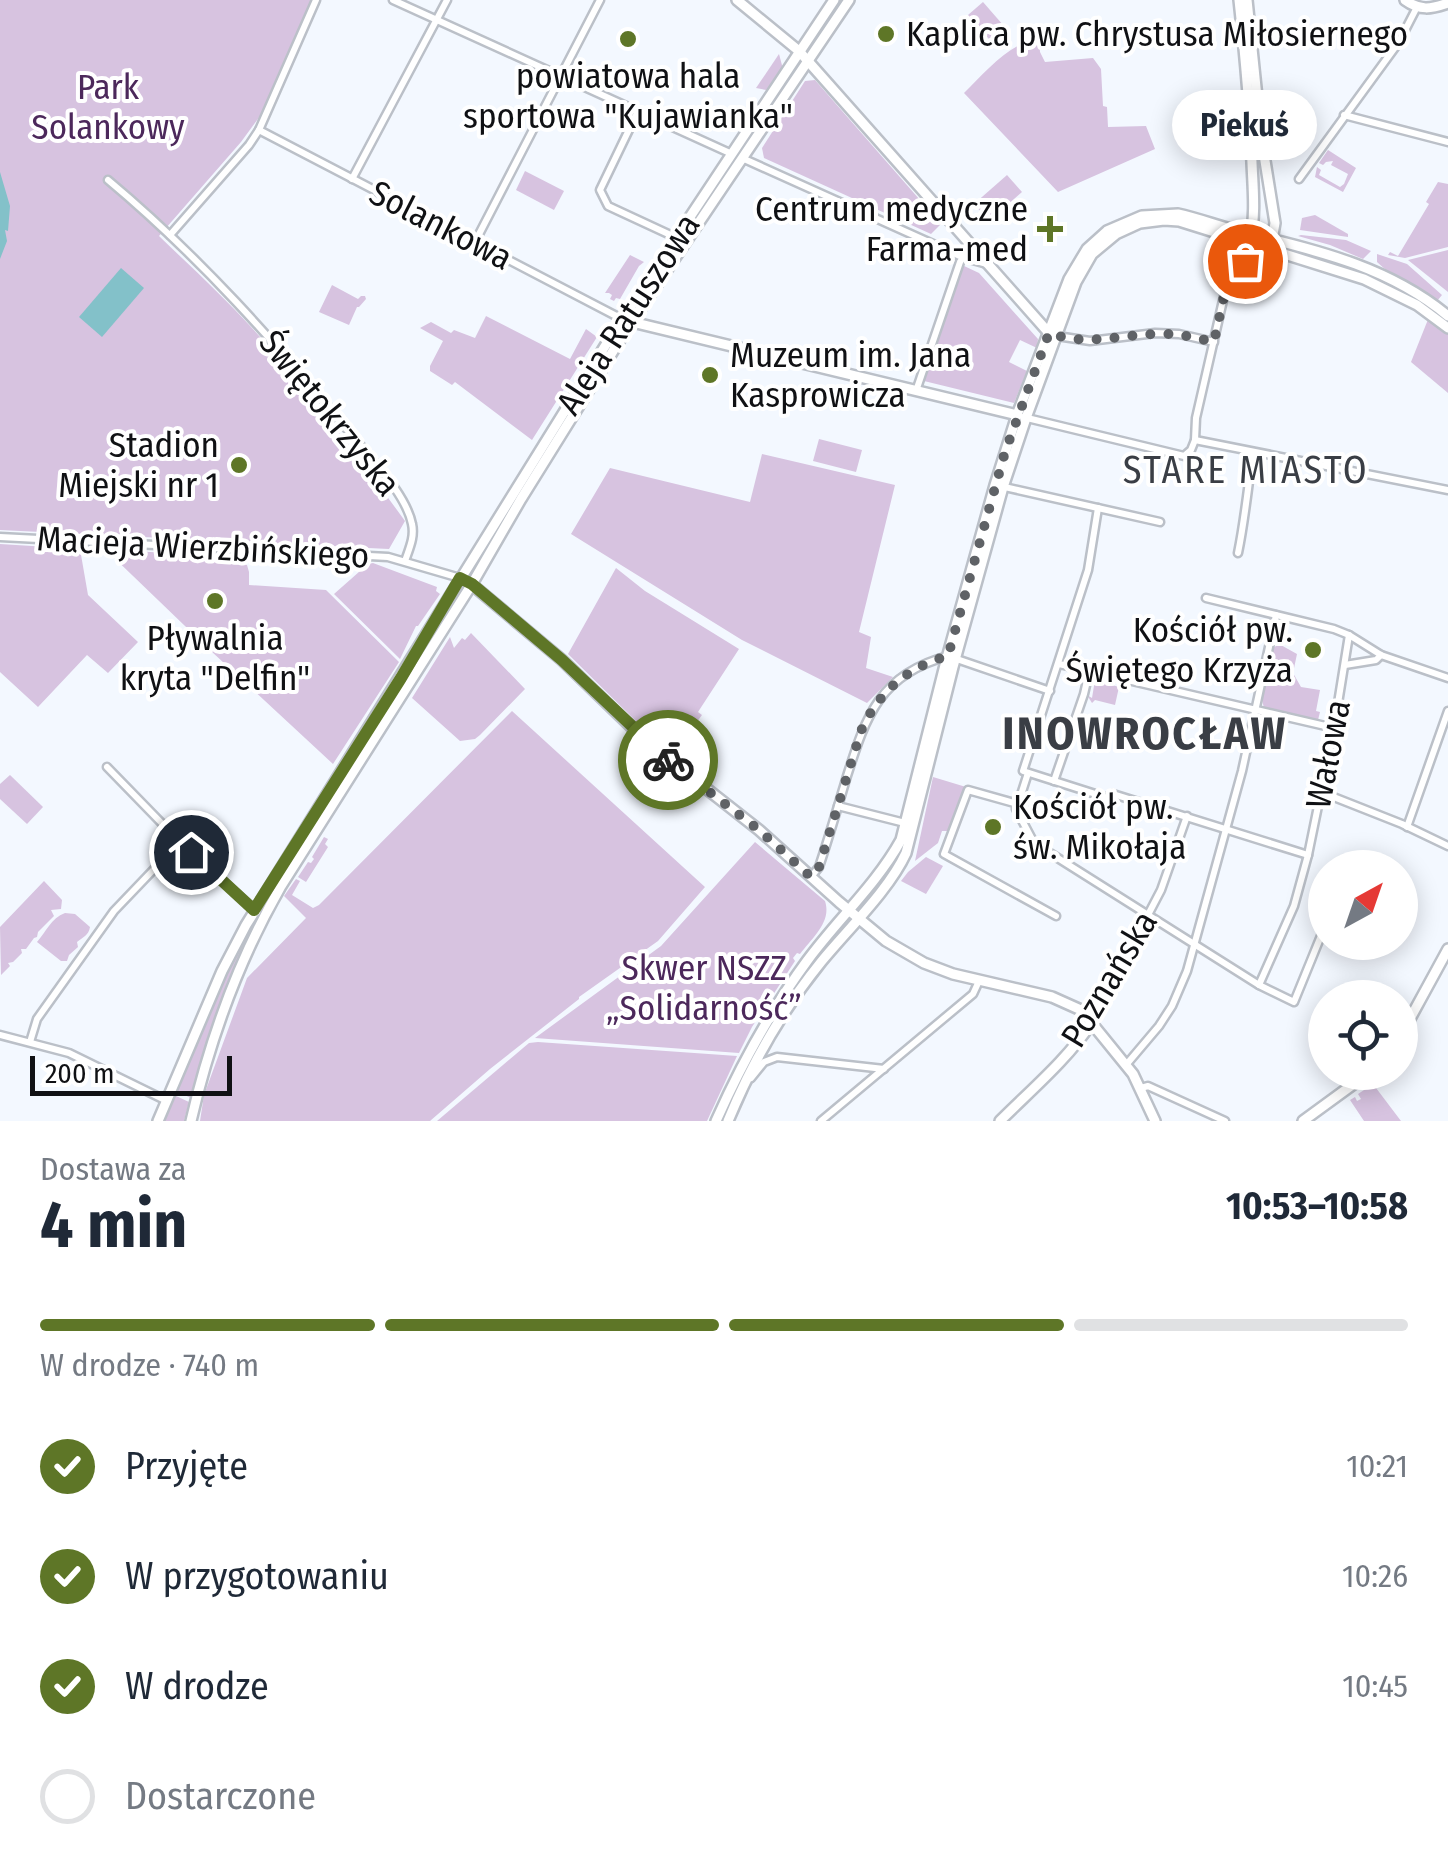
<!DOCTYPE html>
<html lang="pl">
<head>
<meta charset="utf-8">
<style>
  :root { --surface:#fff; --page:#f2f2f3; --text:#1f2937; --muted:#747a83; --line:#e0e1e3; --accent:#5e7627 }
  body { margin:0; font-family:"Fira Sans Condensed",sans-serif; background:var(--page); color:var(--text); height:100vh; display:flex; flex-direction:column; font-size:38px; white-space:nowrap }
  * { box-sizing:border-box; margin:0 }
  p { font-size:32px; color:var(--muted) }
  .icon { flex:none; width:55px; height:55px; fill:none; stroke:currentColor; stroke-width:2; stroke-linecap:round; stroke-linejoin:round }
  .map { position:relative; height:1121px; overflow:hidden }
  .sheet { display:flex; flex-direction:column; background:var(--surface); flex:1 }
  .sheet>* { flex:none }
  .needle { width:65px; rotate:40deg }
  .fabs { position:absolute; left:1308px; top:850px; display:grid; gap:20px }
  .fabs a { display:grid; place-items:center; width:110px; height:110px; border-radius:50%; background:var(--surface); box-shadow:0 5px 25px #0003; font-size:50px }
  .scale { position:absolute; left:30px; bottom:25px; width:202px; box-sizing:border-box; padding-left:10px; border:5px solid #101114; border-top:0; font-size:28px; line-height:35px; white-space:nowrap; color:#101114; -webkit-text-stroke:8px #fff; paint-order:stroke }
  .pin { position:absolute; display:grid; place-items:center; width:85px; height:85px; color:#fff; margin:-42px; border:5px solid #fff; border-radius:50%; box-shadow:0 2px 10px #0007 }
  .courier { position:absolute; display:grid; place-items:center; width:100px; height:100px; margin:-50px; border:8px solid #5e7627; border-radius:50%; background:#fff; color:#222; box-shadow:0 2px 12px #0007 }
  .bubble { position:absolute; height:70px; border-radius:35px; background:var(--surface); box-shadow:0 5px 25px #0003; font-size:32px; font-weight:700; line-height:70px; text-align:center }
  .head em { font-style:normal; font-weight:700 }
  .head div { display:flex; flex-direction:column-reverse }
  .head { display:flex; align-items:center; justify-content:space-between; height:170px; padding:0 40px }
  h1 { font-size:65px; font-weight:700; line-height:75px }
  .bar { display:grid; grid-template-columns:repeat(4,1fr); gap:15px 10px; align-content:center; height:120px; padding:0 40px }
  .bar i { height:12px; border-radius:8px; background:var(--line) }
  .bar .active { background:var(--accent) }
  .bar p { grid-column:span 4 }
  ol { padding:0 40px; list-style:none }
  li { display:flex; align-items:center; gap:30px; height:110px }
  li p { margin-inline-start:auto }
  li .icon { padding:10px; border-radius:50%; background:var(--accent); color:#fff; stroke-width:4 }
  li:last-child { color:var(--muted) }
  li i { width:55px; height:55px; border:5px solid var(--line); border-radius:50% }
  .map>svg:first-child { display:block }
  .green { fill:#d7c3e0 }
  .water { fill:#83c1c9 }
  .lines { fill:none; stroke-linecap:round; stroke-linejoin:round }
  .street-casing { stroke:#bbc0c8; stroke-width:11 }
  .secondary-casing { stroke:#bbc0c8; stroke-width:14 }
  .street { stroke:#fff; stroke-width:6 }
  .secondary { stroke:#fff; stroke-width:9 }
  .done { stroke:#5f6266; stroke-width:10; stroke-dasharray:0 18 }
  .route { stroke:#5e7627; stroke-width:12 }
  .poi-dot { fill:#5e7627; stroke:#fff; stroke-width:4 }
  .labels { text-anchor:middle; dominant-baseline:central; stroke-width:8; stroke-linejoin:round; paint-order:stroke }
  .poi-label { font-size:35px; fill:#101114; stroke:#fff; text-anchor:start }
  .park-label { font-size:35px; fill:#4c285b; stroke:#fff }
  .street-label { font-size:35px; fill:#101114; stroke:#fff }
  .neighbourhood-label { font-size:38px; letter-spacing:2.5px; fill:#3a3e45; stroke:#fff }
  .district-label { font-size:45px; font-weight:bold; letter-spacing:2.5px; fill:#3a3e45; stroke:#fff }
</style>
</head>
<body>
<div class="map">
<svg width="1448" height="1121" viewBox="0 0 1448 1121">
  <rect width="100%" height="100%" fill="#f3f8ff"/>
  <g class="green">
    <path d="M0,0H312L263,112L241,142L159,236C190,266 223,296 252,328C308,388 357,455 405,521L389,549L0,530Z"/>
    <polygon points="983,2 1010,33 995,46 968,15"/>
    <path d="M1039,39L1040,52L1045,62L1093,58L1101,69L1103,106L1107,107L1108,127L1146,126L1155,149L1058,192L964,93C986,72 1008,43 1039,39Z"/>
    <polygon points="779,54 783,69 773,86 766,90 756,88"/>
    <polygon points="815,80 941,224 931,234 764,158 762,148 805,81"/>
    <polygon points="1328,150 1356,168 1343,192 1315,177 1317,167 1321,170 1319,175 1340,187 1344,184 1348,174 1331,165 1333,161 1326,162 1323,165 1319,163"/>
    <polygon points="525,171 564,191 554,210 516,190"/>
    <polygon points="1007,175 1022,192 989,221 974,204"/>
    <polygon points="1438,182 1448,184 1448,247 1405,258 1388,255 1390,252 1398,256 1429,204 1426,202"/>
    <polygon points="1315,215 1348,234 1348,237 1300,230 1302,218"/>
    <polygon points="1301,235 1346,240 1371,251 1363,259 1330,245 1298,236"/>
    <polygon points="1448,250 1448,292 1408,260"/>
    <path d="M1377,254L1407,264L1442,295L1437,301C1418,287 1393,278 1377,262Z"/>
    <polygon points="630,255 644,262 639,266 620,299 616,298 614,301 610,299 612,295 609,293 605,293"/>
    <polygon points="962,265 979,273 1038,339 1037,348 1020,340 1009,362 1027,371 1014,403 924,381"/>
    <polygon points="332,285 358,299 361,296 365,296 366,299 359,307 357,307 349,325 319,312"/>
    <polygon points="486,316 570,359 586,329 597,337 532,440 455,382 452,385 430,371 430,366 443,341 420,328 431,322 451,333 454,330 475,338"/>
    <polygon points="1429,317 1448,333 1448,393 1411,362"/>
    <polygon points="819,439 862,450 856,472 813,461"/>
    <polygon points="762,454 895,485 859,632 871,637 866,668 893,677 867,703 742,640 571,534 610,468 750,502"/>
    <polygon points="0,544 80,549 88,595 138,642 108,673 87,655 38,707 0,672"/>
    <polygon points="106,550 239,556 239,562 247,565 249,572 249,585 326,590 399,662 333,764 211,651"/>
    <polygon points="373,563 437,587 436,591 440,594 418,626 416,626 400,659 334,594 368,564"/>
    <polygon points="616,568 645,591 739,649 698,712 702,715 673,754 650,735 568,654"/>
    <polygon points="450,600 452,602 403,686 279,882 277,881 401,685"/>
    <polygon points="471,633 525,689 480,735 475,739 460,741 412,698 450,637 454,648 462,638 465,640"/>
    <polygon points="1279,644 1297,654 1293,673 1301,687 1320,690 1316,711 1320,712 1318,720 1264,708 1262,700 1273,648"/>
    <polygon points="1095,680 1119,687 1115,705 1095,700 1092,703 1087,695 1092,698"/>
    <polygon points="512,711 705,887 658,941 579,997 579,999 490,1069 430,1121 200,1121 204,1095 247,978 306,918 284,896 296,879 300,881 292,895 313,908 319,905"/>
    <polygon points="10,775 43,807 27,824 0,799 0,784"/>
    <polygon points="933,777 966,787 949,831 942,831 938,843 915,861"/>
    <polygon points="324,837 328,839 325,844 328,847 306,882 298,877 308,862 311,863 314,859 312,857"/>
    <path d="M755,842L825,901C832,922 812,938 800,954L797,953L793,958L795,961L752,1027L739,1053L535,1038L661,946Z"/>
    <polygon points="926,857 943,866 926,894 901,881 908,872"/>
    <polygon points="44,881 62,900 61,909 51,910 54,916 38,932 37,937 34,938 26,949 21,949 22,953 13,962 8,963 10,966 1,975 0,927"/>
    <path d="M65,913L75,914L90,927C89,935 82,938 77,942L78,947L69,955L67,961H61L37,942C46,932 51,918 65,913Z"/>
    <polygon points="253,919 256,922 238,962 191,1098 176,1091 222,980"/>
    <polygon points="538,1042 737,1056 707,1121 437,1121 529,1043"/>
    <polygon points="1373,1084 1401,1121 1364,1121 1350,1100 1355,1097 1357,1101 1361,1099 1358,1094"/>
    <polygon points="174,1095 189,1102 184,1121 162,1121"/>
  </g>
  <g class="water">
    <polygon points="0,172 10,206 8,231 5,230 7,241 0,259"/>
    <polygon points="121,268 144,288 102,337 79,317"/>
  </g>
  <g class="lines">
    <defs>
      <g id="street">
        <polyline points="393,0 732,154"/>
        <polyline points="638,111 600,190 608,206 677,238"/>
        <polyline points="1344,115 1448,142"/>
        <polyline points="259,130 622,319"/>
        <polyline points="742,158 962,257 987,264"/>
        <polyline points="352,179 447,0"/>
        <polyline points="1299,179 1399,42 1417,7"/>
        <path d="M108,180C199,256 277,344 352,435C371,459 406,494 412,524C415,537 409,549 405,561"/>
        <polyline points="170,235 249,145 259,130 316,0"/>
        <polyline points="475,242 600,0"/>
        <polyline points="1057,336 1090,341 1155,333 1179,334 1214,342"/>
        <polyline points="916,391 960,262 971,246"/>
        <polyline points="1023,417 1184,456 1191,450 1195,440 1196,418 1224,296 1245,261 1248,253"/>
        <polyline points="1195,440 1448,490"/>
        <polyline points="1000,486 1160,522"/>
        <polyline points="1098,508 1088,570 1023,771 1108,798 1113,794 1308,855"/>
        <polyline points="0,537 388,557 460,578"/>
        <path d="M1238,553C1245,519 1248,486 1253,452"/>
        <polyline points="1206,598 1334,629 1349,635 1381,655 1448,678"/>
        <polyline points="1059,664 1334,728"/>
        <polyline points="1345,665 1376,660 1381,655"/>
        <polyline points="107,767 180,842 257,912"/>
        <polyline points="1054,781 1084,694 1089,672"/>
        <polyline points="1321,792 1402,824 1448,846"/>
        <polyline points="1018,804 1016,809 1034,843 1259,985 1294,1002 1325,926"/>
        <polyline points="1018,804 968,790 944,854 1056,916"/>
        <polyline points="1018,804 1028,773"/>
        <polyline points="838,806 901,822"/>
        <polyline points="1407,827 1448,711"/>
        <path d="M811,877L819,867C829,837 838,806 847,776C866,716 880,674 948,656L1050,691"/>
        <polyline points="1259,985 1294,906 1308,855 1334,728 1349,635"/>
        <polyline points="1092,1022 1161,890 1187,816"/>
        <polyline points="0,1035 69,1053 167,1101"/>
        <polyline points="30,1042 37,1019 114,911 180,842"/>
        <polyline points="1126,1065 1159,1026 1172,1006 1187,971 1242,771 1276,615"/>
        <polyline points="751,1078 764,1062 777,1057 884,1069"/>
        <polyline points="1141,1088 1148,1086 1225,1121"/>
        <polyline points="821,1121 973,994 979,981"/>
      </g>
      <g id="secondary">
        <polyline points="737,0 799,51 1049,333 1054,335"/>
        <path d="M1239,0C1245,54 1250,108 1252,163C1253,189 1256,214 1250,240"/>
        <polyline points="1247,0 1261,136 1275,223 1272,240"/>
        <path d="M1405,0C1420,11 1431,9 1448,3"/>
        <polyline points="632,322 1017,415"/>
        <polyline points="470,583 562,660 647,742 759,830 839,902 886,941 924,963 953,974 1052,997 1081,1010 1133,1074 1155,1121"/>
        <polyline points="1400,1037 1448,949"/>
        <polyline points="158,1121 222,971 246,925 615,330 834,0"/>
        <path d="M191,1121C210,1039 239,959 281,886L472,584L521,499L623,335L849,0"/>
        <path d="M716,1121C741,1065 771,1010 807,961C837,920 876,885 901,840L945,665L995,485L1017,415L1069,279L1087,249L1107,231L1142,216L1178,214C1201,219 1223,228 1246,233C1319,251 1389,267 1448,316"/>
        <path d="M728,1121C751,1065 783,1009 821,962C848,929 889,890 906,853L953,667L1003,487L1026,418L1076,282L1092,254L1116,234L1140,223L1164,220L1179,221L1364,279L1417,305L1448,328"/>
        <path d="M1000,1121C1031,1090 1068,1059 1092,1022"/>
        <polyline points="1303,1121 1370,1072"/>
      </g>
    </defs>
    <use href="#street" class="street-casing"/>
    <use href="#secondary" class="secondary-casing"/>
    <use href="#street" class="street"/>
    <use href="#secondary" class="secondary"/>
  </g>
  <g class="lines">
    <path class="done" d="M668,760L759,830L811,877L819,867L861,731C878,693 907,667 948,656L1005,452L1049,333C1087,347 1121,334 1159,334C1179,333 1196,338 1214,342L1224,296L1245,261"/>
    <polyline class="route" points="191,852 254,910 401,678 460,578 472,584 562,660 668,760"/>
  </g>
  <g class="poi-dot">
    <circle cx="886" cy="34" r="10"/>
    <circle cx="628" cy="39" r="10"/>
    <path d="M1045 214h10v10h10v10h-10v10h-10v-10h-10v-10h10z"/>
    <circle cx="710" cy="375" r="10"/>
    <circle cx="239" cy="465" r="10"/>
    <circle cx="215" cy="601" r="10"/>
    <circle cx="1313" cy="650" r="10"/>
    <circle cx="993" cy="827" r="10"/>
  </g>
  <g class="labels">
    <g class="poi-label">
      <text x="906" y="34">Kaplica pw. Chrystusa Miłosiernego</text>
      <text x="628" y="76" text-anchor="middle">powiatowa hala<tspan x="628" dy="40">sportowa "Kujawianka"</tspan></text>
      <text x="1028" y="209" text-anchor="end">Centrum medyczne<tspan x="1028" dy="40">Farma-med</tspan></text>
      <text x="730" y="355">Muzeum im. Jana<tspan x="730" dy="40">Kasprowicza</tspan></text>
      <text x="219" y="445" text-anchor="end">Stadion<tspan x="219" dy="40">Miejski nr 1</tspan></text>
      <text x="1293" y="630" text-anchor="end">Kościół pw.<tspan x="1293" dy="40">Świętego Krzyża</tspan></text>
      <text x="215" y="638" text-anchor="middle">Pływalnia<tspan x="215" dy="40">kryta "Delfin"</tspan></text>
      <text x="1013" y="807">Kościół pw.<tspan x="1013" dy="40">św. Mikołaja</tspan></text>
    </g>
    <g class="park-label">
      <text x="108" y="87">Park<tspan x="108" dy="40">Solankowy</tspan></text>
      <text x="704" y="968">Skwer NSZZ<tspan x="704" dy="40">„Solidarność”</tspan></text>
    </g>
    <g class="street-label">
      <text transform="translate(441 225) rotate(27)">Solankowa</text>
      <text transform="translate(628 314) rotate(-57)">Aleja Ratuszowa</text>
      <text transform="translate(330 413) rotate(51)">Świętokrzyska</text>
      <text transform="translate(203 547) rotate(3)">Macieja Wierzbińskiego</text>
      <text transform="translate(1328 754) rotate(-79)">Wałowa</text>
      <text transform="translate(1109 979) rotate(-59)">Poznańska</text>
    </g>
    <g class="neighbourhood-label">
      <text x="1246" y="470">STARE MIASTO</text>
    </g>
    <g class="district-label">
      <text x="1145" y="734">INOWROCŁAW</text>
    </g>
  </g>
</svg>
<div class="fabs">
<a><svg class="needle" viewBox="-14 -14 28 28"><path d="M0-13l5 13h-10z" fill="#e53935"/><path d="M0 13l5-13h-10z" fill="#747a83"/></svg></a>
<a><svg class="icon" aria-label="locate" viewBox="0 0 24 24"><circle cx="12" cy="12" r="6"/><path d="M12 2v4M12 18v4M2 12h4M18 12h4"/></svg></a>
</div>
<div class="scale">200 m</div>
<div class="pin" style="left:1245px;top:261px;background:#ea580c"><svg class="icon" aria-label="bag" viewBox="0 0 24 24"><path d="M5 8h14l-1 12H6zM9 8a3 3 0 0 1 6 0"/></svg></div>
<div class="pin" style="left:191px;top:852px;background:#1f2937"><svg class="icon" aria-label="home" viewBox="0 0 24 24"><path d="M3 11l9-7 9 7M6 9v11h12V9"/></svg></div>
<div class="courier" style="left:668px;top:760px"><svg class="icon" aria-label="bike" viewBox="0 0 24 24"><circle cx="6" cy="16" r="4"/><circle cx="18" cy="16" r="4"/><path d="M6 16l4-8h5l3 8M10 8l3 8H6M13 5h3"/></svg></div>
<div class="bubble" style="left:1172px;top:90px;width:145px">Piekuś</div>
</div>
<section class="sheet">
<div class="head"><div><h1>4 min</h1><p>Dostawa za</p></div><em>10:53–10:58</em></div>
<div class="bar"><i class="active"></i><i class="active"></i><i class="active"></i><i></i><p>W drodze · 740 m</p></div>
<ol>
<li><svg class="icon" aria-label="check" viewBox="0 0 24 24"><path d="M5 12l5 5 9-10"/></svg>Przyjęte<p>10:21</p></li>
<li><svg class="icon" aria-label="check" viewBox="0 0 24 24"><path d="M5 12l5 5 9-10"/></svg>W przygotowaniu<p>10:26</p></li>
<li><svg class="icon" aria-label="check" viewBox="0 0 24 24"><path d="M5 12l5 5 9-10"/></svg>W drodze<p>10:45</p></li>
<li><i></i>Dostarczone</li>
</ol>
</section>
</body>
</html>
